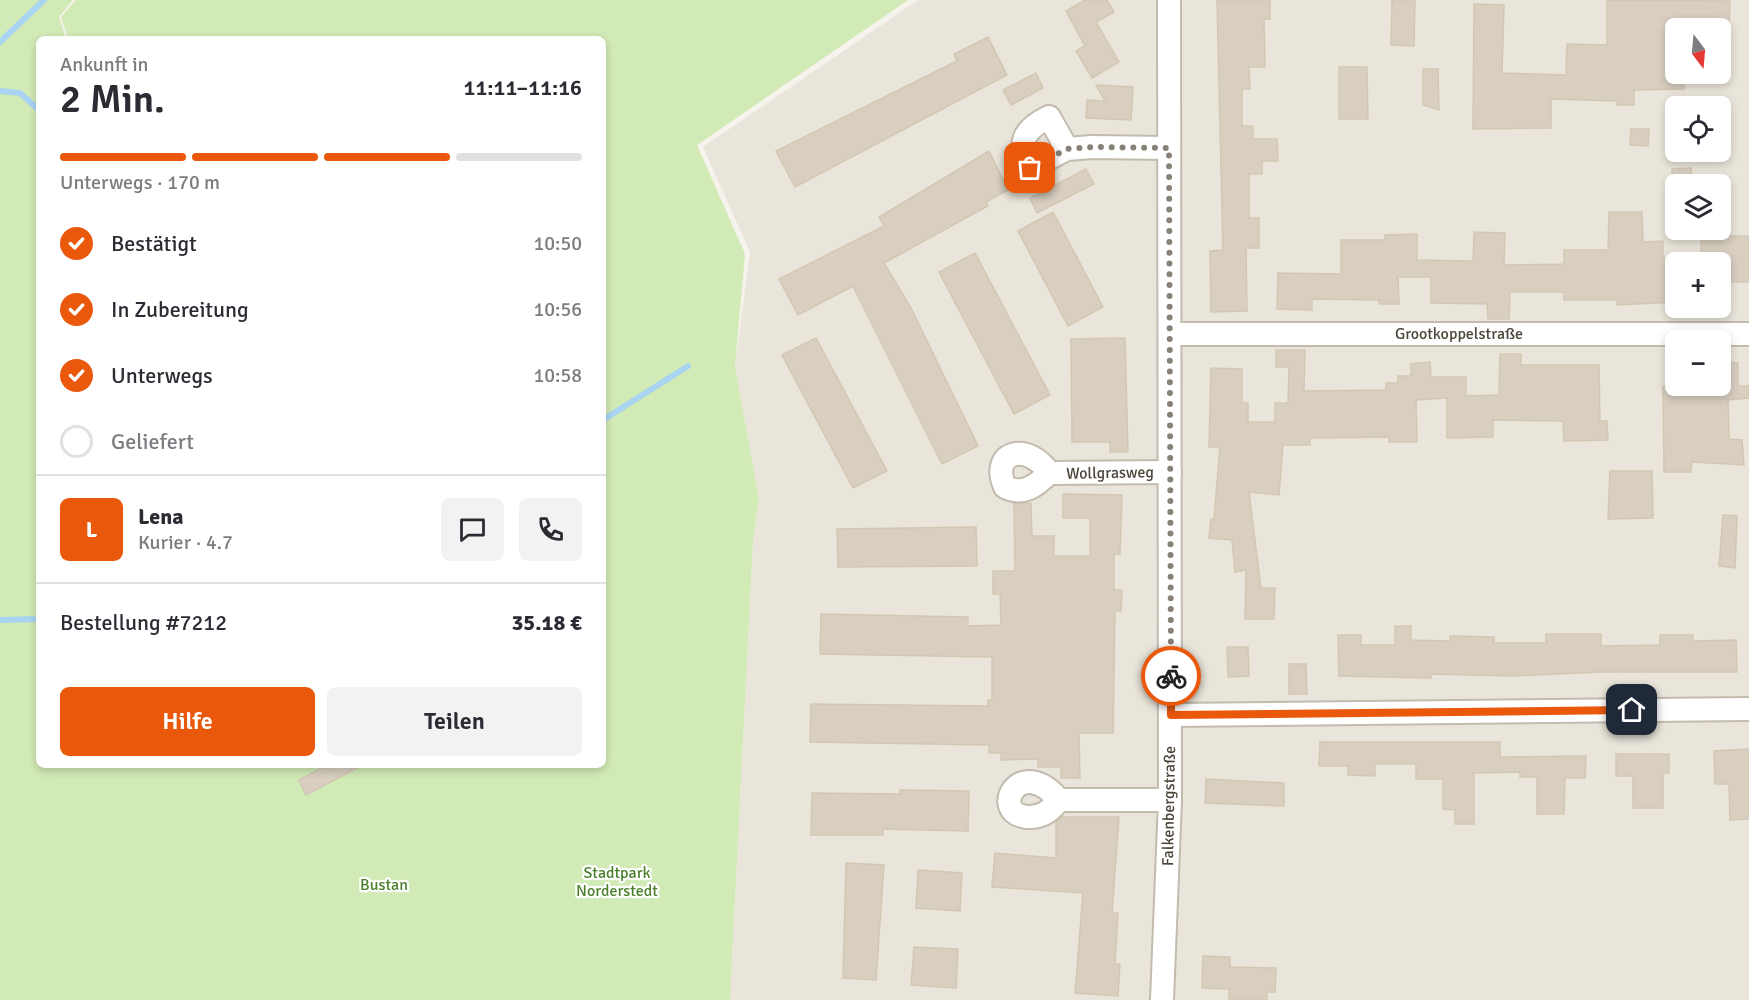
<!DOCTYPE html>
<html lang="de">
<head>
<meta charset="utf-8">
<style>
  :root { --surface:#fff; --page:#f2f2f3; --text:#2b2b33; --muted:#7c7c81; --line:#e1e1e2; --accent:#ea580c }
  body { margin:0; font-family:Signika,sans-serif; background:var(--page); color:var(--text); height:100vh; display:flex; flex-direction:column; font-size:22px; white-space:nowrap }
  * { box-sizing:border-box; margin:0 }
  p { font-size:20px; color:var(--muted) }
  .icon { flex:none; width:33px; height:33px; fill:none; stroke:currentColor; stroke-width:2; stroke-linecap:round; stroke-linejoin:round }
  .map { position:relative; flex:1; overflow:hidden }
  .details { position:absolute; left:36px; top:36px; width:570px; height:732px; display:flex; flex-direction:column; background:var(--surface); border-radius:9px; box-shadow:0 3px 9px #0003 }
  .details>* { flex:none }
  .needle { width:39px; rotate:164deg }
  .controls { position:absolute; left:1665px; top:18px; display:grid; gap:12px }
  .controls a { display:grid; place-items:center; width:66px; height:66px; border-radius:9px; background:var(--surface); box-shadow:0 3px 9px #0003; font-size:30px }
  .pin { position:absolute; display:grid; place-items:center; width:51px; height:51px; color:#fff; margin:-26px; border-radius:12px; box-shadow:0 3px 9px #0006 }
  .courier { position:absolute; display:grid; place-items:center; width:60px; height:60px; margin:-30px; border:4px solid #ea580c; border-radius:50%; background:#fff; color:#222; box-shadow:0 2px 8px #0007 }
  .overview em { font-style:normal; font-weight:600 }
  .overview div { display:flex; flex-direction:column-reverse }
  .overview { display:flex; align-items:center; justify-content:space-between; height:102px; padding:0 24px }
  h1 { font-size:39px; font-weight:600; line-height:45px }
  .bar { display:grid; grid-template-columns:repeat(4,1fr); gap:9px 6px; align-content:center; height:72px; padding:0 24px }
  .bar i { height:8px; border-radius:4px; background:var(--line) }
  .bar .current { background:var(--accent) }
  .bar p { grid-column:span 4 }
  .line { display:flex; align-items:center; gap:15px; padding:0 24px; border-top:2px solid var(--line) }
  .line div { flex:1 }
  .round { display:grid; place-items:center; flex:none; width:63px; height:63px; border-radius:9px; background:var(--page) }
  ol { padding:0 24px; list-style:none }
  li { display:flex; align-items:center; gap:18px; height:66px }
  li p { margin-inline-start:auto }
  li .icon { padding:6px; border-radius:50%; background:var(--accent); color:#fff; stroke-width:4 }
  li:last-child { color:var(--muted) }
  li i { width:33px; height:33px; border:3px solid var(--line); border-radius:50% }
  .button { display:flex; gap:12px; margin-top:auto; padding:12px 24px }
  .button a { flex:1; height:69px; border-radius:9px; background:var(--accent); color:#fff; font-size:24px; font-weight:600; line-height:69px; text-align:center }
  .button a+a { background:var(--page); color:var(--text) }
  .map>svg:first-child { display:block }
  .residential { fill:#eae5da; fill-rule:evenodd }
  .green { fill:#d2eab5 }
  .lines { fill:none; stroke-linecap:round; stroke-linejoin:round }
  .stream { stroke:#a9d4f2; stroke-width:6 }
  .building { fill:#d8cfc1; stroke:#d3c7b4; stroke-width:1.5 }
  .minor-casing { stroke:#c2bbae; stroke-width:26 }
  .minor { stroke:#fff; stroke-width:22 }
  .done { stroke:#878178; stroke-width:6; stroke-dasharray:0 10.8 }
  .route { stroke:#ea580c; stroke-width:8 }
  .labels { text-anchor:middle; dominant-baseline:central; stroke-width:4.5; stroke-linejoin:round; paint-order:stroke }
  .street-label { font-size:16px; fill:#4b4439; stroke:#fff }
  .park-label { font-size:16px; fill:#4a7f2a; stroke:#fff }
</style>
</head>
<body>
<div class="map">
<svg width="1749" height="1000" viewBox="0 0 1749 1000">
  <rect width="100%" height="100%" fill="#f6f3ec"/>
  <path class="residential" d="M918,0H1749V1000H730L753,541L759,499L735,366L750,252L703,147ZM1676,28H1720V74H1676ZM1676,106H1720V152H1676ZM1676,184H1720V230H1676ZM1676,262H1720V308H1676ZM1676,340H1720V386H1676Z"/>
  <polygon class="green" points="0,0 73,0 59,17 66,39 39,39 39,765 603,765 603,39 68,39 61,17 76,0 908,0 697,145 745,254 735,366 759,499 753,541 730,1000 0,1000"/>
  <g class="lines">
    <g class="stream">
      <polyline points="0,42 44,0"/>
      <polyline points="0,91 20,93 39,110"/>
      <polyline points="603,420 688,366"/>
      <polyline points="0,620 39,619"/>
    </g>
  </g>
  <g class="building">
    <polygon points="1085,0 1107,0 1114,12 1096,22 1119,62 1092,78 1076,51 1085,46 1066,11"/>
    <polygon points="1217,0 1270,0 1270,19 1264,19 1265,67 1249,67 1250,89 1242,89 1242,126 1253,126 1253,139 1277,139 1278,161 1262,161 1262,174 1249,174 1249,218 1259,218 1259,248 1246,248 1247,311 1211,312 1210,251 1223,250"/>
    <polygon points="1392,0 1415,0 1414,46 1391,45"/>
    <polygon points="1607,0 1730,1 1729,28 1676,28 1676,74 1684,74 1684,89 1634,90 1634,105 1617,105 1617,101 1551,99 1551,128 1473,129 1474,4 1504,5 1502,73 1566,75 1567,44 1607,45"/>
    <polygon points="988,37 1007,75 795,187 776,151 957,61 954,54"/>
    <polygon points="1339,67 1367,67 1368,119 1339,119"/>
    <polygon points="1423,69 1438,69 1439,110 1423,105"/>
    <polygon points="1036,73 1043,88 1011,105 1003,90"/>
    <polygon points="1096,85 1133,87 1131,120 1086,118 1087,100 1105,101"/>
    <polygon points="1631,129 1649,129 1648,146 1630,145"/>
    <polygon points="989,151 1008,190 986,202 988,206 884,263 911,308 978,446 942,464 853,286 798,315 779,279 884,226 879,217"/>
    <polygon points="1691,168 1692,184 1673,184 1672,169"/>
    <polygon points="1086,169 1094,184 1037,213 1030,198"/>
    <polygon points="1053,212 1103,307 1068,326 1018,231"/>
    <polygon points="1609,212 1642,212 1643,242 1663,241 1663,258 1676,258 1676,302 1617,305 1617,300 1564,300 1564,292 1510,292 1509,319 1488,319 1487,304 1431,303 1431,277 1398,277 1399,304 1379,304 1379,300 1312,299 1312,310 1277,309 1278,273 1341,274 1341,240 1385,240 1385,235 1417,234 1417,260 1473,261 1474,232 1505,233 1504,265 1564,264 1564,250 1608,250"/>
    <polygon points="1701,230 1730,230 1730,236 1749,236 1749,282 1720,282 1720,262 1701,262"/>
    <polygon points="975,253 1050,395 1014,414 939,272"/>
    <polygon points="816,338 887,471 853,488 782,355"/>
    <polygon points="1125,338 1128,452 1110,452 1110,442 1072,442 1071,339"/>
    <polygon points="1276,350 1305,350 1304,391 1386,390 1386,383 1398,383 1398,376 1411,376 1411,364 1430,362 1431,377 1466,377 1466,396 1499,395 1500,354 1521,354 1521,365 1599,365 1600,421 1607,421 1608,440 1564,441 1563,421 1493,420 1493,437 1447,438 1447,398 1416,400 1417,442 1389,442 1389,437 1310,438 1310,445 1283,445 1279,495 1249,492 1261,588 1275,588 1274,619 1245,619 1246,570 1235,572 1232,540 1209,538 1211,519 1214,519 1220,447 1209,447 1211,368 1242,369 1242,403 1248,403 1248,422 1275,422 1275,403 1288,403 1289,367 1276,367"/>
    <polygon points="1720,362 1738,363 1738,386 1749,386 1749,398 1728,400 1729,439 1742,440 1744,465 1692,462 1691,472 1664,472 1663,386 1720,386"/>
    <polygon points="1610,471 1652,471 1653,518 1608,519"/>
    <polygon points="1063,494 1122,495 1120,554 1114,554 1114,590 1122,590 1121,611 1115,611 1113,733 1079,733 1080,778 1061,778 1061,767 1038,767 1038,759 1001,760 1001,753 989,753 989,745 810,742 811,704 988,706 988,700 992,700 992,657 820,654 821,614 968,617 968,626 1001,625 1000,594 993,594 993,571 1015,571 1014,504 1031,503 1032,536 1054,536 1054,556 1090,556 1090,518 1063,518"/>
    <polygon points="1723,515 1737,516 1735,568 1719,566"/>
    <polygon points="976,527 977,566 838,567 837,529"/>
    <polygon points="1395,626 1411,626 1411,640 1450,641 1450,636 1494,637 1494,643 1546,643 1546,634 1601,634 1601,646 1660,645 1660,635 1693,635 1693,641 1736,640 1737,672 1600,672 1512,676 1431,674 1431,678 1339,676 1338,635 1361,635 1361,645 1395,645"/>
    <polygon points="1227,647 1248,647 1249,676 1228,677"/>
    <polygon points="1289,664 1306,664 1307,694 1289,694"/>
    <polygon points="1320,742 1500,742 1500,757 1586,756 1585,778 1565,778 1564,814 1537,814 1537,777 1520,777 1520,772 1474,773 1474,824 1455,824 1455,810 1443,809 1443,779 1416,779 1416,764 1375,764 1375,776 1348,775 1348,766 1319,766"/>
    <polygon points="1749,749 1749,819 1730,820 1729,784 1715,784 1714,751"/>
    <polygon points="1616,754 1669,754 1669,773 1663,773 1663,808 1633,808 1633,776 1616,776"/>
    <polygon points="327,765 363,765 306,795 299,780"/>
    <polygon points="1206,779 1284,783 1284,806 1205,803"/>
    <polygon points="900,790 969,791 968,831 883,829 883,835 811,835 812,793 900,794"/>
    <polygon points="1062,817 1119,817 1112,913 1118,913 1115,964 1120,964 1118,996 1075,993 1083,893 992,887 995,853 1056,858 1056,822"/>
    <polygon points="846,863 884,865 876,980 843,978"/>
    <polygon points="918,870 962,873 960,911 916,908"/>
    <polygon points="914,947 958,949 956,988 911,985"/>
    <polygon points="1203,956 1230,957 1230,967 1276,968 1275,992 1267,992 1267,1000 1229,1000 1229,989 1202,988"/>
  </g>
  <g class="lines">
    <defs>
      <g id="minor">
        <path d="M1067,149L1049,117C1024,129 1016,143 1030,168L1067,149L1092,147L1169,148"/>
        <polyline points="1170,334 1749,334"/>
        <path d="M1049,473C1029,442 989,450 1005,487C1023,496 1036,486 1049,473L1170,472"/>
        <polyline points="1171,715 1749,709"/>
        <path d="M1059,800C1020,753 988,813 1027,817C1041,818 1051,811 1059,800H1170"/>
        <polyline points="1162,1000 1170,800 1169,0"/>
      </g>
    </defs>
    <use href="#minor" class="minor-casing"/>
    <use href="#minor" class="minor"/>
  </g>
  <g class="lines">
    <polyline class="done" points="1030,168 1067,149 1092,147 1169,148 1171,676"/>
    <polyline class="route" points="1171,676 1171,715 1632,710"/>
  </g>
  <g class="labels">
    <g class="street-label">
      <text x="1459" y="334">Grootkoppelstraße</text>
      <text transform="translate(1110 473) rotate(-1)">Wollgrasweg</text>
      <text transform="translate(1169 806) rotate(-89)">Falkenbergstraße</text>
    </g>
    <g class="park-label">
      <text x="617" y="873">Stadtpark<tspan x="617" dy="18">Norderstedt</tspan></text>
      <text x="384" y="885">Bustan</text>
    </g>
  </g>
</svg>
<div class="controls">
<a><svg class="needle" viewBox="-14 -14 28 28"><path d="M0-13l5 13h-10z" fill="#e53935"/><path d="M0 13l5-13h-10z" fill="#7c7c81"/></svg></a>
<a><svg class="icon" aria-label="locate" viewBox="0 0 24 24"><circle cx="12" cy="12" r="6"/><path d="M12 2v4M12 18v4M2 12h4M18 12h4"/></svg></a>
<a><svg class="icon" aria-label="layers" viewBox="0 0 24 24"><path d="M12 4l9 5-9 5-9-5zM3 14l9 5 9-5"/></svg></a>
<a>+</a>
<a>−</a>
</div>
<div class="pin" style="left:1030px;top:168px;background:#ea580c"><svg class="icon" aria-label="bag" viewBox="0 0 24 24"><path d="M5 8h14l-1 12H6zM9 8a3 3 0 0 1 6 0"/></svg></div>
<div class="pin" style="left:1632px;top:710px;background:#1f2937"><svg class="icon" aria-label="home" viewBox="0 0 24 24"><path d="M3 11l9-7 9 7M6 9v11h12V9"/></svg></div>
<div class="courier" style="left:1171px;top:676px"><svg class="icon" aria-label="bike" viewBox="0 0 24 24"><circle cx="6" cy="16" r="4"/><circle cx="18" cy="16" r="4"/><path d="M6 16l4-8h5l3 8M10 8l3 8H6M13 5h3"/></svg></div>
<section class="details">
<div class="overview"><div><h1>2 Min.</h1><p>Ankunft in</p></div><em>11:11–11:16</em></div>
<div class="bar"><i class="current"></i><i class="current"></i><i class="current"></i><i></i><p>Unterwegs · 170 m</p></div>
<ol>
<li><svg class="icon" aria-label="check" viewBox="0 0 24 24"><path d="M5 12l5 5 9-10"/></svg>Bestätigt<p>10:50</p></li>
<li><svg class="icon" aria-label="check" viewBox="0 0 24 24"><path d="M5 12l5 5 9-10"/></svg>In Zubereitung<p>10:56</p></li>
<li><svg class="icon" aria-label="check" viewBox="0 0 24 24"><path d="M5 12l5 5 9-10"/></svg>Unterwegs<p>10:58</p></li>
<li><i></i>Geliefert</li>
</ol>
<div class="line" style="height:108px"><b class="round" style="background:var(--accent);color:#fff">L</b><div><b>Lena</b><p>Kurier · 4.7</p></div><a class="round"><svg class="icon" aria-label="chat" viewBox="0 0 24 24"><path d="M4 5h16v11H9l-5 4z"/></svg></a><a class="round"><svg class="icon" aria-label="phone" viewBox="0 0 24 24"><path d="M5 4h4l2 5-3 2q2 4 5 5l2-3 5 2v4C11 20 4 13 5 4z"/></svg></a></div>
<div class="line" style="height:78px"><div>Bestellung #7212</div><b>35.18 €</b></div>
<div class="button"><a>Hilfe</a><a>Teilen</a></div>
</section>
</div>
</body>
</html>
